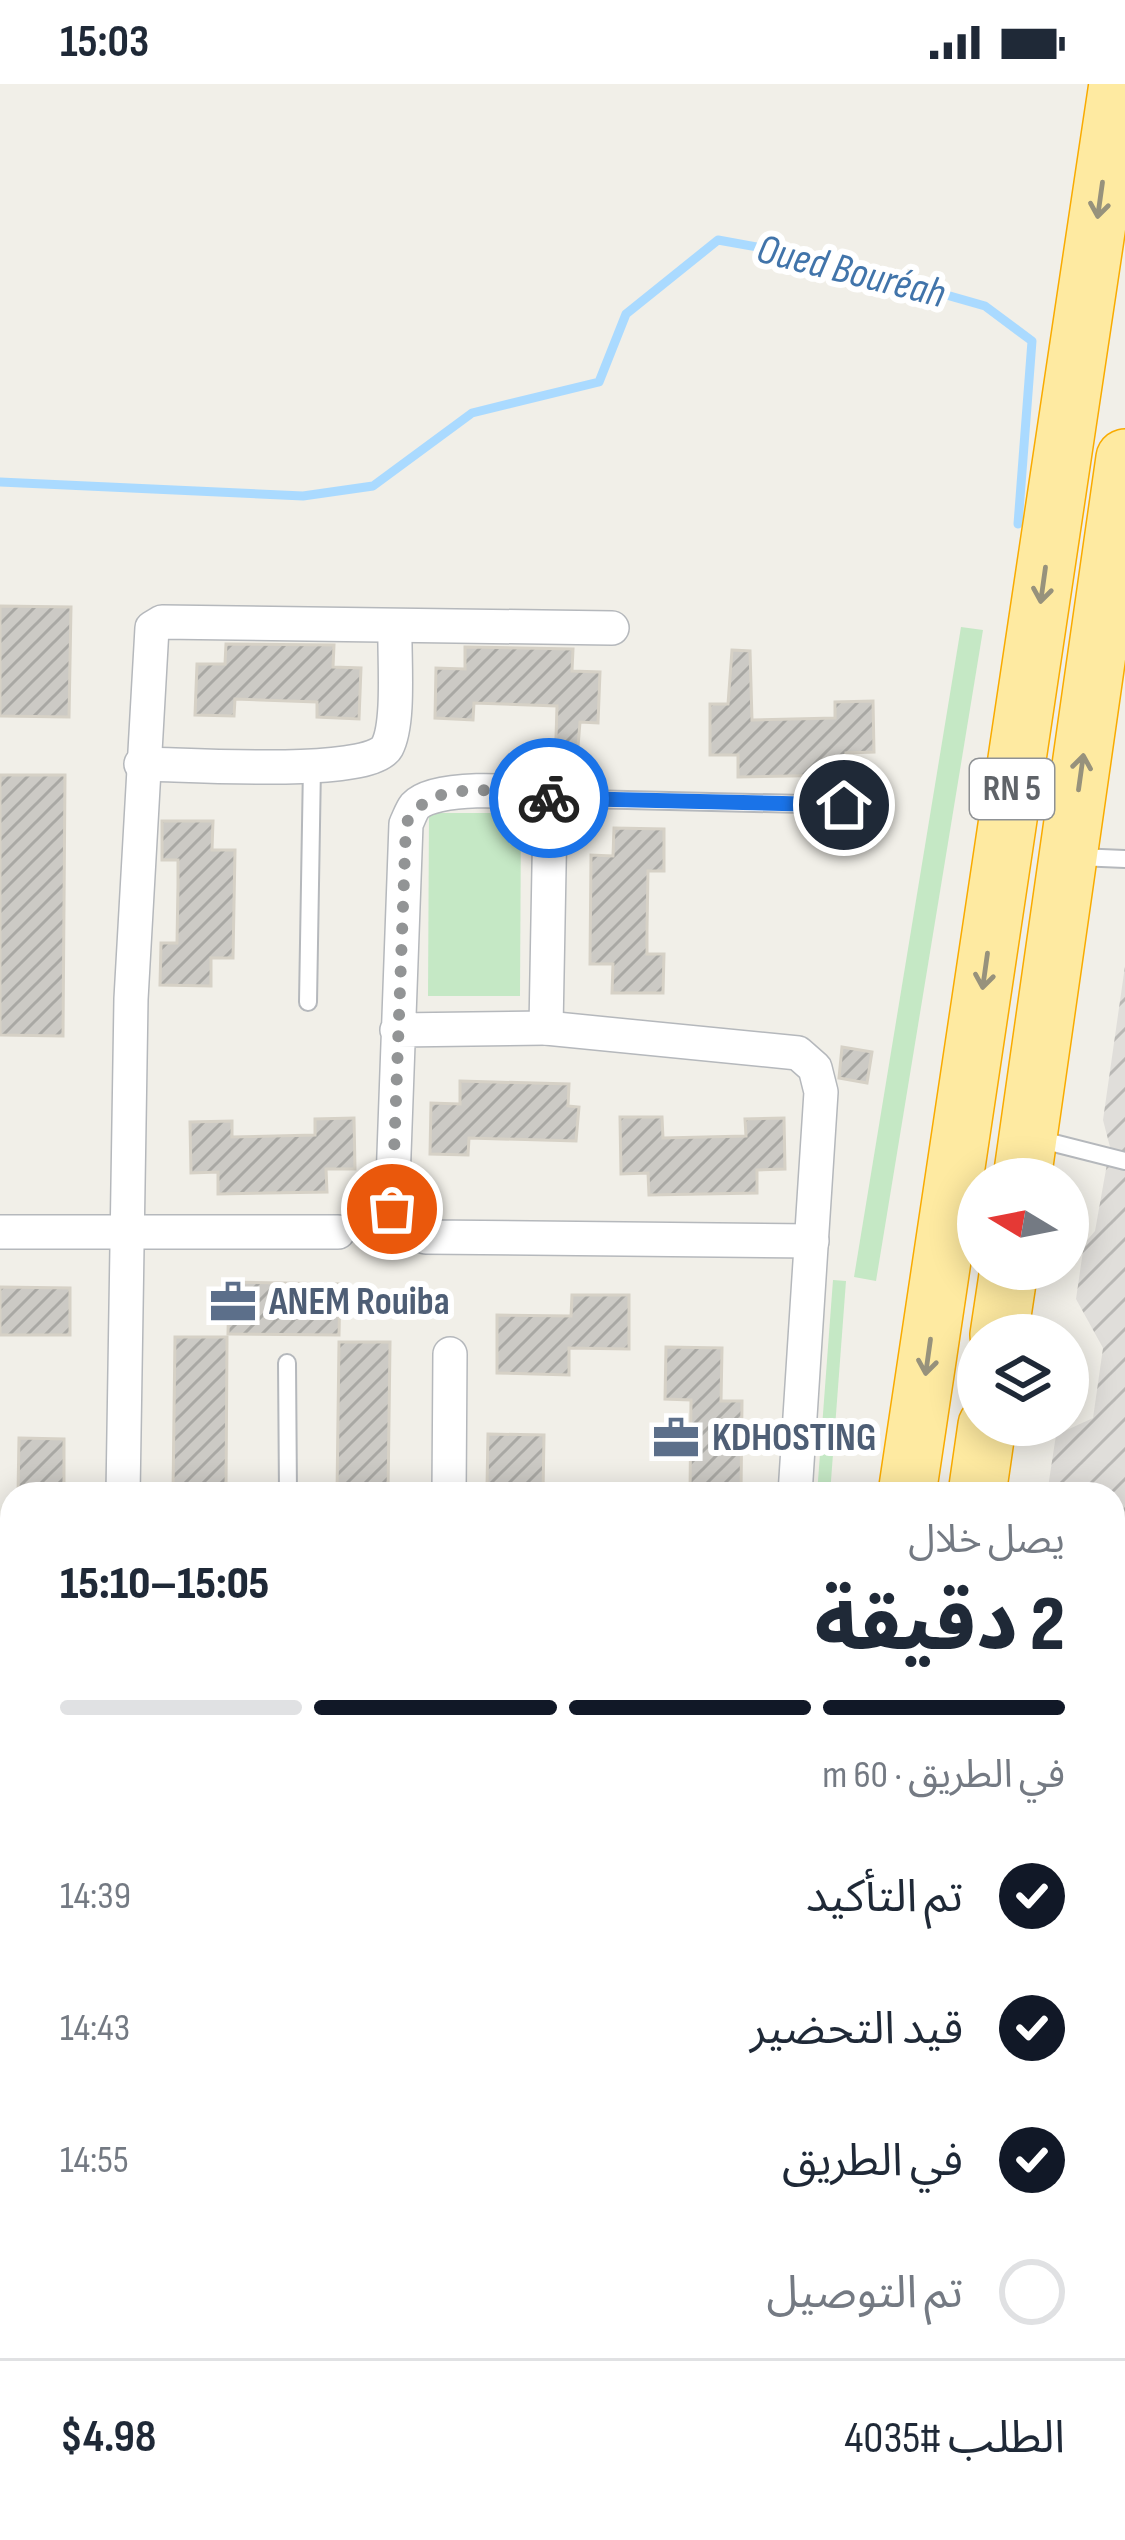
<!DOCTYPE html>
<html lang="ar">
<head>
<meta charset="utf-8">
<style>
  :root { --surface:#fff; --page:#f6f6f7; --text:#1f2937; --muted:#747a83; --line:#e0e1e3; --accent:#111827 }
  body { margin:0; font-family:"Sofia Sans Condensed","Noto Sans Arabic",sans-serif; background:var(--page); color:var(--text); direction:rtl; height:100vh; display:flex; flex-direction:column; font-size:45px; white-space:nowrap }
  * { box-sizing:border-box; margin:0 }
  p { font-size:39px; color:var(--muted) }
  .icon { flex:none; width:66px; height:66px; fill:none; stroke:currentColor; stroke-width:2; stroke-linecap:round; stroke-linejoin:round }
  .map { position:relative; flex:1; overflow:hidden; direction:ltr }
  .details { position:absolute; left:0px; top:1398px; width:1125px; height:1059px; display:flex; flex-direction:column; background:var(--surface); border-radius:36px 36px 0 0; box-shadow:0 6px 30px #0003; direction:rtl }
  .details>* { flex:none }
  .needle { width:78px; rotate:280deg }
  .controls { position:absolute; left:957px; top:1074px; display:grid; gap:24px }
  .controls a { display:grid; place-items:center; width:132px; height:132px; border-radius:50%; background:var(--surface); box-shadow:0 6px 30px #0003; font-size:60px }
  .pin { position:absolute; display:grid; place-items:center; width:102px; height:102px; color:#fff; margin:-51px; border:6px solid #fff; border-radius:50%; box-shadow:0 3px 12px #0007 }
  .courier { position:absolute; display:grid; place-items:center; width:120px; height:120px; margin:-60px; border:9px solid #1a73e8; border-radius:50%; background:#fff; color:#222; box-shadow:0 3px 15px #0007 }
  .head em { font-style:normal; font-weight:800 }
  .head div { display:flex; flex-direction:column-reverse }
  .head { display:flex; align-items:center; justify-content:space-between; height:204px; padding:0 60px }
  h1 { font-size:78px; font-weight:800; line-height:90px }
  .bar { display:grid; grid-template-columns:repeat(4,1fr); gap:18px 12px; align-content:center; height:144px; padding:0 60px }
  .bar i { height:15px; border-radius:9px; background:var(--line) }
  .bar .current { background:var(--accent) }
  .bar p { grid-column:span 4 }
  .line { display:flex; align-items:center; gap:30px; padding:0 60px; border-top:3px solid var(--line) }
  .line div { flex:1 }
  ol { padding:0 60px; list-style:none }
  li { display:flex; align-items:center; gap:36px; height:132px }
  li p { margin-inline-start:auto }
  li .icon { padding:12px; border-radius:50%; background:var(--accent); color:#fff; stroke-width:4 }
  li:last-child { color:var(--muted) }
  li i { width:66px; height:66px; border:6px solid var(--line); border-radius:50% }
  .status { display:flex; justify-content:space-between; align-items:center; height:84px; padding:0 60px; background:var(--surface); direction:ltr }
  .status svg { height:33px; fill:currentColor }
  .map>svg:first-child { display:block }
  .industrial { fill:url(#industrial-furrows) }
  .grass { fill:#c5e8c5 }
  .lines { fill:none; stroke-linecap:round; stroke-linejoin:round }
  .stream { stroke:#aadaff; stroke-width:9 }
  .building { fill:url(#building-hatch); stroke:#d6d1c6; stroke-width:3 }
  .service-casing { stroke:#b5b8bc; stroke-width:20 }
  .minor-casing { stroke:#b5b8bc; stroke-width:36 }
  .trunk-casing { stroke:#f9ab00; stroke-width:60 }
  .service { stroke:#fff; stroke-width:16 }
  .minor { stroke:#fff; stroke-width:33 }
  .trunk { stroke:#feeaa1; stroke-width:57 }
  .oneway { stroke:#97927c }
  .done { stroke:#929495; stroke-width:12; stroke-dasharray:0 21.6 }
  .route { stroke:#1a73e8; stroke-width:15 }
  .labels { text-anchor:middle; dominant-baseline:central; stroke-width:12; stroke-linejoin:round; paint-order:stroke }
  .shield { fill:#fff; stroke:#8f9295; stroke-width:3 }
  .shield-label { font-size:36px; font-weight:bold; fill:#5f6368 }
  .service-label { font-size:39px; font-weight:bold; fill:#4e5e75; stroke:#fff; text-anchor:start }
  .water-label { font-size:42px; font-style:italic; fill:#4174aa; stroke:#fff }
</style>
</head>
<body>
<div class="status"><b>15:03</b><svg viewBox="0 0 49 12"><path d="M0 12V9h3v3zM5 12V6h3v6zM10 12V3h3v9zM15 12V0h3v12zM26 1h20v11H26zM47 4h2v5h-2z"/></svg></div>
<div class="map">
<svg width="1125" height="2456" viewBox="0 0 1125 2456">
  <defs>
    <pattern id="industrial-furrows" width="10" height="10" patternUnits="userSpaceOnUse" patternTransform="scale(3)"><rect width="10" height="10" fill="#e0deda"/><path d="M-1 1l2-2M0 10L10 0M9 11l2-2" fill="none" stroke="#b9b8b5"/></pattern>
    <pattern id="building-hatch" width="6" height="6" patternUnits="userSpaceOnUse" patternTransform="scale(3)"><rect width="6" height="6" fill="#cccac5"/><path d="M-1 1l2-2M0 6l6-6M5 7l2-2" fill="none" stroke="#a9a8a4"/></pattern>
  </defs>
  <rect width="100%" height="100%" fill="#f1efe8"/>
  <polygon class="industrial" points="1125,882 1125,2456 936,2456 936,2445 1113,2445 1113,1410 1047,1410 1056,1351 1093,1334 1103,1264 1076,1215 1084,1160 1095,1147 1110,1063 1103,1036"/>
  <g class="grass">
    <polygon points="961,543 983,546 876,1197 854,1193"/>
    <polygon points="429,729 521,729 520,912 428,912"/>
    <polygon points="833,1196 846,1197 830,1410 817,1410"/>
  </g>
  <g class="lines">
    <polyline class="stream" points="0,398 303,412 373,402 472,329 599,298 626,230 718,156 813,173 985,222 1032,257 1018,440"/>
  </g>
  <g class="building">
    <polygon points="0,522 71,523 69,633 0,632"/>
    <polygon points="226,560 334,561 333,583 361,584 359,635 317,633 317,618 235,615 234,632 195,631 197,580 225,580"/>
    <polygon points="465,563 573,565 572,587 600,588 598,639 580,638 576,687 555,686 557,622 474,619 473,636 435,634 436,584 465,585"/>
    <polygon points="732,566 750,567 752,636 835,634 835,618 873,617 874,668 846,669 846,691 738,693 738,671 710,671 710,620 728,620"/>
    <polygon points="0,691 65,691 63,952 0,951"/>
    <polygon points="162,737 213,737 212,766 235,766 233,874 211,874 211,902 160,901 161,859 177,859 178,801 178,776 162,776"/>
    <polygon points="614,744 664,745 664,787 648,787 647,845 647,870 664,870 663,909 612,909 613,880 590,880 591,771 613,772"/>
    <polygon points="842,963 872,968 867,999 839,994"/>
    <polygon points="460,997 569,1000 568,1022 579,1023 576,1057 469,1054 468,1071 430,1070 431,1019 460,1020"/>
    <polygon points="620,1033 662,1033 663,1054 746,1052 745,1035 784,1034 785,1085 757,1086 757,1109 649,1111 648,1089 621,1090"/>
    <polygon points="354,1034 355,1085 326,1085 327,1108 218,1110 218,1088 191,1089 190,1038 232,1037 232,1053 315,1051 315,1035"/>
    <polygon points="229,1198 340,1200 339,1251 228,1250"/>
    <polygon points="0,1203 70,1204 70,1251 0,1251"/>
    <polygon points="572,1211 629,1211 629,1265 569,1264 569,1291 497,1289 497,1231 571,1232"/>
    <polygon points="175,1253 227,1253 226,1410 173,1410"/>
    <polygon points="339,1258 390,1258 388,1410 337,1410"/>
    <polygon points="666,1263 722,1264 721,1317 742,1317 741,1410 690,1410 691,1316 665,1315"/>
    <polygon points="488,1350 544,1351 543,1410 487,1403"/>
    <polygon points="19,1354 64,1355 64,1410 18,1410"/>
  </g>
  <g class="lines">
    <defs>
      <g id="service">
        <polyline points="543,714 844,721"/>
        <polyline points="1078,773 1125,775"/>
        <polyline points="308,918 312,682"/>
        <polyline points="1034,1054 1125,1077"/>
        <polyline points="287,1279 288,1410"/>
        <polyline points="20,2456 20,2445"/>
      </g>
      <g id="minor">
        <path d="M141,680C181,680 370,694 387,663C400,639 394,573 395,543"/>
        <polyline points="546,944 798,969 815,984 821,1008 795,1410"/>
        <path d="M397,946L546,944L550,731L542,714C519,704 433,702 415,722C411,727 409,734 406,740L392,1125L403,1146L426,1153L812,1157"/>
        <polyline points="0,1148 338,1148"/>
        <polyline points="123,1410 131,915 152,544 162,538 612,544"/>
        <polyline points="449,1410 450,1270"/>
        <polyline points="0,1843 12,1844"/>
        <polyline points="1113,2051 1125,2058"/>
        <polyline points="94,2456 94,2445"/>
      </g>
      <g id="trunk">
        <polyline points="1022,1095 1125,374"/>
        <polyline points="999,1251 1009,1185"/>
        <polyline points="907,1410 1118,0"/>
        <polyline points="977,1410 987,1341"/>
        <polyline points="861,2445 861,2456"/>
      </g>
    </defs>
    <use href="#service" class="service-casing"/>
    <use href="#minor" class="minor-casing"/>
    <use href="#trunk" class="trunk-casing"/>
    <use href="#service" class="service"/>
    <use href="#minor" class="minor"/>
    <use href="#trunk" class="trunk"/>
  </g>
  <defs><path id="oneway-shaft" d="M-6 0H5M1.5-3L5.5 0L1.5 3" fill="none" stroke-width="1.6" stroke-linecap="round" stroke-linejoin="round" transform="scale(3)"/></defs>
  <g class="oneway">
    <use href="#oneway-shaft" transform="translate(1100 116) rotate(98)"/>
    <use href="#oneway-shaft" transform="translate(1043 501) rotate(98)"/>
    <use href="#oneway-shaft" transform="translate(1081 688) rotate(-82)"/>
    <use href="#oneway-shaft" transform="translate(985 887) rotate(98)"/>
    <use href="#oneway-shaft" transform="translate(928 1273) rotate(98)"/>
  </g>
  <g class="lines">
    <path class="done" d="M392,1125L406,740C431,691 504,708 549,714"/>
    <polyline class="route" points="549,714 844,721"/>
  </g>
  <defs>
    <symbol id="office-bare" viewBox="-9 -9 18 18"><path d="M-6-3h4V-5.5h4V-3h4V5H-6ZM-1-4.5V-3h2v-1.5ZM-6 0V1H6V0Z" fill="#5c6f8a" stroke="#fff" stroke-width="2.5" paint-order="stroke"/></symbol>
  </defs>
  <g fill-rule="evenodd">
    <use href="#office-bare" x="200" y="1185" width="66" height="66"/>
    <use href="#office-bare" x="643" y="1321" width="66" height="66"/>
  </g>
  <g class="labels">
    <rect class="shield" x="970" y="675" width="84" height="60" rx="9"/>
    <g class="shield-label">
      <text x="1012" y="705">RN 5</text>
    </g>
    <g class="service-label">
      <text x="269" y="1218">ANEM Rouiba</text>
      <text x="712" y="1354">KDHOSTING</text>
    </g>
    <g class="water-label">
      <text transform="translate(851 188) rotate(14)">Oued Bouréah</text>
    </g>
  </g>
</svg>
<div class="controls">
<a><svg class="needle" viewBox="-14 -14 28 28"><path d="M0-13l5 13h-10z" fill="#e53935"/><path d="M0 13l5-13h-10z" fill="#747a83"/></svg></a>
<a><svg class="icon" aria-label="layers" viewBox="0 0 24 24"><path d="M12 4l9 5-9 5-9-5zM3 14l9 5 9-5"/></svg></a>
</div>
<div class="pin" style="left:392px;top:1125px;background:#ea580c"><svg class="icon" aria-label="bag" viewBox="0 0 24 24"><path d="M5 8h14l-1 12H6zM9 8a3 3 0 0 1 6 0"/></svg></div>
<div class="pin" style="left:844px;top:721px;background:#1f2937"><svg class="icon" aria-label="home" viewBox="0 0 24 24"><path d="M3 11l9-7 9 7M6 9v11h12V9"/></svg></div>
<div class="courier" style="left:549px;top:714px"><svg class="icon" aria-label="bike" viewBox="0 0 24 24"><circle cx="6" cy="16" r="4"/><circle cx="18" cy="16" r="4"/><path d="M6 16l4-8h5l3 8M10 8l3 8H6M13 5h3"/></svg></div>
<section class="details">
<div class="head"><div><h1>2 دقيقة</h1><p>يصل خلال</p></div><em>15:05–15:10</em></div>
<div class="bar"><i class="current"></i><i class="current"></i><i class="current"></i><i></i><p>في الطريق · 60 m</p></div>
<ol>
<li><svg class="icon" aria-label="check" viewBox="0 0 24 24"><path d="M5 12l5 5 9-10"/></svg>تم التأكيد<p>14:39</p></li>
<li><svg class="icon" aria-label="check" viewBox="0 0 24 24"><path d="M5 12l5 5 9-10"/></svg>قيد التحضير<p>14:43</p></li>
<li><svg class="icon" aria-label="check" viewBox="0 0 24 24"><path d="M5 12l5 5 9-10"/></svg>في الطريق<p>14:55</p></li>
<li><i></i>تم التوصيل</li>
</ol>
<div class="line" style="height:156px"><div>الطلب #4035</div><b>$4.98</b></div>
</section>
</div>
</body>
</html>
